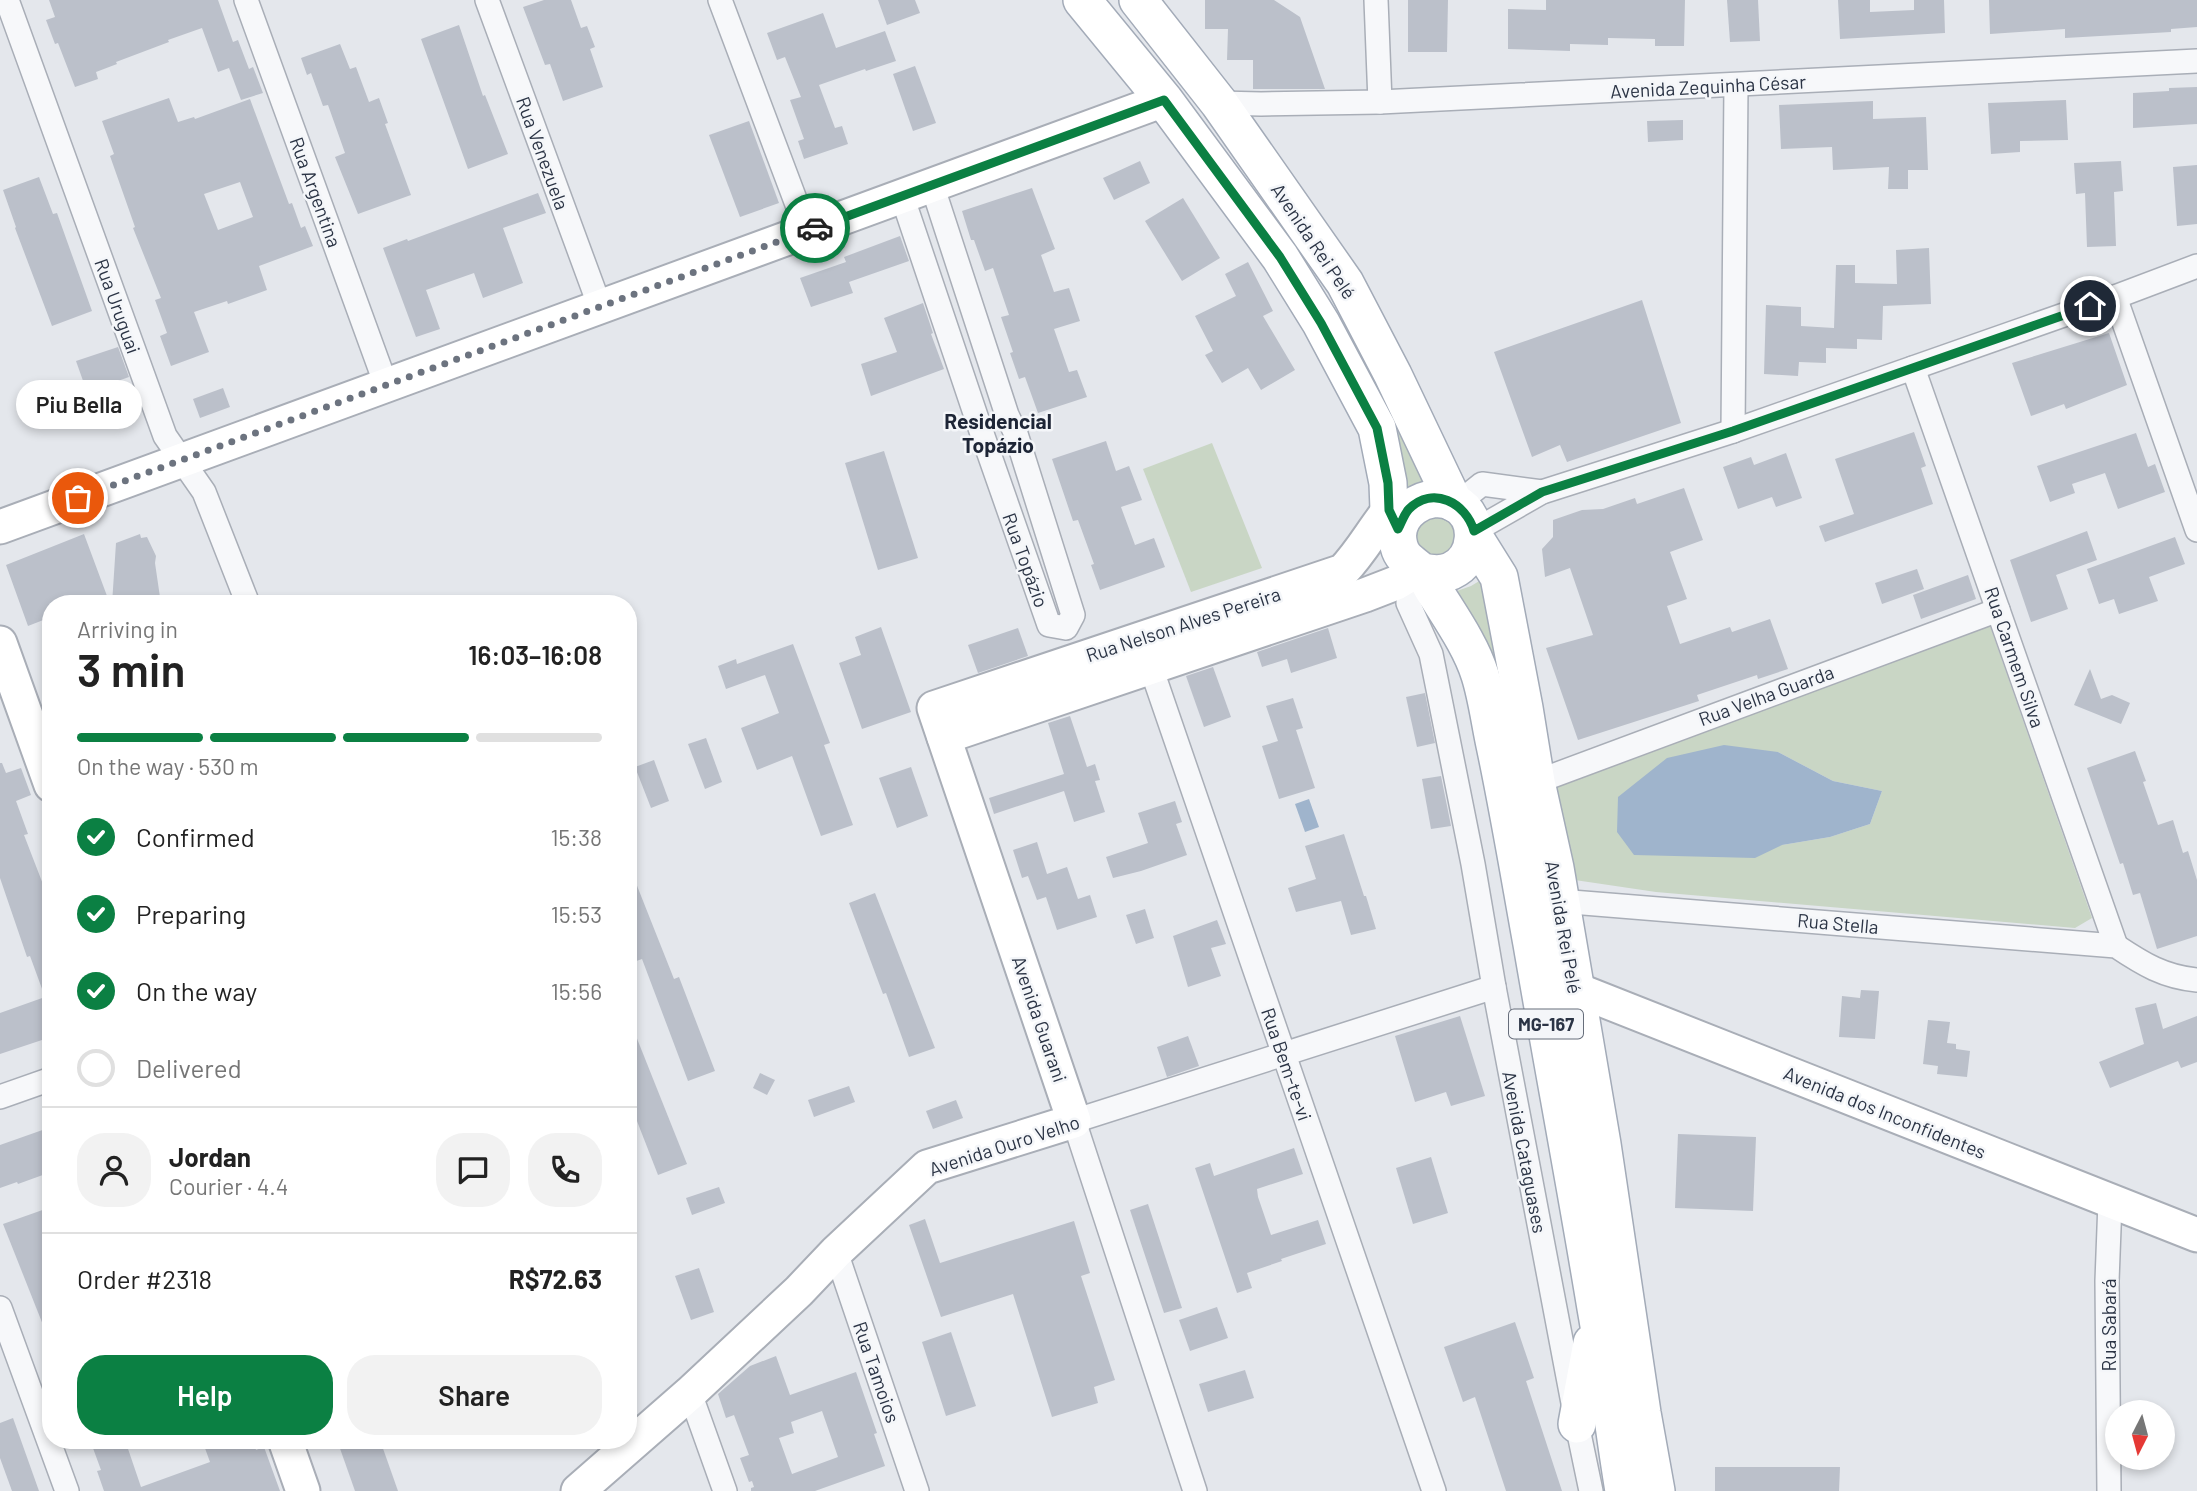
<!DOCTYPE html>
<html lang="en">
<head>
<meta charset="utf-8">
<style>
  :root { --surface:#fff; --page:#f2f2f2; --text:#222; --muted:#767676; --line:#e0e0e0; --accent:#0b8043 }
  body { margin:0; font-family:Barlow,sans-serif; background:var(--page); color:var(--text); height:100vh; display:flex; flex-direction:column; font-size:26px; white-space:nowrap }
  * { box-sizing:border-box; margin:0 }
  p { font-size:23px; color:var(--muted) }
  .icon { flex:none; width:38px; height:38px; fill:none; stroke:currentColor; stroke-width:2; stroke-linecap:round; stroke-linejoin:round }
  .map { position:relative; flex:1; overflow:hidden }
  .details { position:absolute; left:42px; top:595px; width:595px; height:854px; display:flex; flex-direction:column; background:var(--surface); border-radius:28px; box-shadow:0 4px 10px #0003 }
  .details>* { flex:none }
  .needle { width:46px; rotate:186deg }
  .controls { position:absolute; left:2105px; top:1400px; display:grid; gap:14px }
  .controls a { display:grid; place-items:center; width:70px; height:70px; border-radius:50%; background:var(--surface); box-shadow:0 4px 10px #0003; font-size:35px }
  .pin { position:absolute; display:grid; place-items:center; width:60px; height:60px; color:#fff; margin:-30px; border:4px solid #fff; border-radius:50%; box-shadow:0 2px 7px #0007 }
  .courier { position:absolute; display:grid; place-items:center; width:70px; height:70px; margin:-35px; border:5px solid #0b8043; border-radius:50%; background:#fff; color:#222; box-shadow:0 2px 9px #0007 }
  .bubble { position:absolute; height:49px; border-radius:24px; background:var(--surface); box-shadow:0 4px 10px #0003; font-size:23px; font-weight:600; line-height:49px; text-align:center }
  .summary em { font-style:normal; font-weight:600 }
  .summary div { display:flex; flex-direction:column-reverse }
  .summary { display:flex; align-items:center; justify-content:space-between; height:119px; padding:0 35px }
  h1 { font-size:46px; font-weight:600; line-height:52px }
  .bar { display:grid; grid-template-columns:repeat(4,1fr); gap:10px 7px; align-content:center; height:84px; padding:0 35px }
  .bar i { height:9px; border-radius:5px; background:var(--line) }
  .bar .current { background:var(--accent) }
  .bar p { grid-column:span 4 }
  .line { display:flex; align-items:center; gap:18px; padding:0 35px; border-top:2px solid var(--line) }
  .line div { flex:1 }
  .round { display:grid; place-items:center; flex:none; width:74px; height:74px; border-radius:28px; background:var(--page) }
  ol { padding:0 35px; list-style:none }
  li { display:flex; align-items:center; gap:21px; height:77px }
  li p { margin-inline-start:auto }
  li .icon { padding:7px; border-radius:50%; background:var(--accent); color:#fff; stroke-width:4 }
  li:last-child { color:var(--muted) }
  li i { width:38px; height:38px; border:4px solid var(--line); border-radius:50% }
  .primary-button { display:flex; gap:14px; margin-top:auto; padding:14px 35px }
  .primary-button a { flex:1; height:80px; border-radius:28px; background:var(--accent); color:#fff; font-size:28px; font-weight:600; line-height:80px; text-align:center }
  .primary-button a+a { background:var(--page); color:var(--text) }
  .map>svg:first-child { display:block }
  .green { fill:#c9d6c5; fill-rule:evenodd }
  .water { fill:#9fb4cc }
  .building { fill:#bbc0ca; fill-rule:evenodd }
  .lines { fill:none; stroke-linecap:round; stroke-linejoin:round }
  .street-casing { stroke:#a9aeb7; stroke-width:26 }
  .secondary-casing { stroke:#a9aeb7; stroke-width:37 }
  .primary-casing { stroke:#a3abb8; stroke-width:40 }
  .street { stroke:#f7f8fa; stroke-width:23 }
  .secondary { stroke:#fff; stroke-width:33 }
  .primary { stroke:#fff; stroke-width:37 }
  .done { stroke:#6c737f; stroke-width:7; stroke-dasharray:0 12.6 }
  .route { stroke:#0b8043; stroke-width:9 }
  .labels { text-anchor:middle; dominant-baseline:central; stroke-width:5; stroke-linejoin:round; paint-order:stroke }
  .shield { fill:#f4f6f9; stroke:#676e7b; stroke-width:2 }
  .shield-label { font-size:18px; font-weight:bold; fill:#2b3445 }
  .street-label { font-size:19px; fill:#2b3445; stroke:#f4f6f9 }
  .neighbourhood-label { font-size:21px; font-weight:bold; fill:#1d2536; stroke:#f4f6f9 }
</style>
</head>
<body>
<div class="map">
<svg width="2197" height="1491" viewBox="0 0 2197 1491">
  <rect width="100%" height="100%" fill="#e4e7ec"/>
  <g class="green">
    <polygon points="1390,409 1436,481 1419,482 1403,494"/>
    <polygon points="1212,443 1262,568 1191,592 1143,469"/>
    <polygon points="1423,510 1459,517 1450,565 1415,558 1410,523"/>
    <polygon points="1486,577 1501,687 1454,592 1471,586"/>
    <path d="M1990,626L2092,918L2075,928L1656,892L1568,879L1556,781L1754,714ZM1778,752L1833,781L1882,791L1870,824L1830,837L1782,845Z"/>
  </g>
  <g class="water">
    <polygon points="1724,745 1778,752 1833,781 1882,791 1870,824 1830,837 1782,845 1755,858 1634,855 1617,832 1618,797 1667,758"/>
    <polygon points="1309,799 1319,827 1305,832 1295,804"/>
  </g>
  <g class="building">
    <polygon points="49,0 218,0 233,42 238,40 249,69 253,67 263,93 241,100 229,68 218,72 202,28 168,40 169,42 116,62 117,64 96,72 98,79 75,87 58,43 55,44 46,20 55,17"/>
    <polygon points="544,0 571,0 581,28 587,26 595,47 590,49 603,87 563,101 550,64 545,65 523,7"/>
    <polygon points="878,0 915,0 920,13 887,25"/>
    <polygon points="1205,0 1274,0 1300,17 1325,89 1253,89 1253,60 1227,60 1228,29 1205,29"/>
    <polygon points="1408,0 1448,0 1447,52 1408,52"/>
    <polygon points="1546,0 1685,0 1684,46 1655,46 1655,39 1608,38 1608,45 1570,44 1570,51 1508,49 1508,9 1546,10"/>
    <polygon points="1727,0 1758,0 1760,41 1730,42"/>
    <polygon points="1838,0 1870,0 1870,12 1914,10 1914,0 1944,0 1945,33 1840,39"/>
    <polygon points="1989,0 2197,0 2197,27 2171,29 2171,32 2065,38 2065,29 1990,34"/>
    <polygon points="823,13 836,48 885,31 896,61 866,71 865,69 819,85 835,128 842,126 848,144 804,159 798,141 804,139 790,100 801,97 785,57 777,60 767,33"/>
    <polygon points="459,25 483,96 485,95 508,154 468,169 421,39"/>
    <polygon points="340,44 350,69 356,67 369,102 379,98 388,123 385,124 411,195 358,214 335,157 345,153 328,105 323,106 311,73 307,75 301,58"/>
    <polygon points="915,66 936,123 913,131 893,74"/>
    <polygon points="2197,87 2197,124 2133,128 2133,93 2169,91 2169,88"/>
    <path d="M169,98L178,122L194,117L195,119L250,99L289,204L292,203L301,228L305,226L313,246L259,266L267,290L228,304L227,301L194,312L209,352L171,366L160,336L167,333L155,300L161,298L133,228L135,227L110,156L114,154L102,121ZM240,182L253,217L218,230L204,194Z"/>
    <polygon points="2066,100 2068,140 2020,141 2020,152 1991,154 1988,103"/>
    <polygon points="1873,101 1873,119 1926,117 1928,170 1908,170 1908,189 1888,189 1889,167 1833,170 1832,147 1781,149 1779,105"/>
    <polygon points="1683,120 1683,140 1648,142 1647,121"/>
    <polygon points="749,121 779,203 740,217 709,135"/>
    <polygon points="1140,161 1150,183 1114,200 1103,178"/>
    <polygon points="2121,161 2123,191 2114,192 2116,246 2087,247 2085,193 2076,194 2074,163"/>
    <polygon points="2197,165 2197,224 2177,226 2173,167"/>
    <polygon points="39,177 53,214 57,213 92,311 52,326 15,228 16,227 3,190"/>
    <polygon points="1032,188 1055,249 1041,255 1054,292 1069,288 1080,321 1054,329 1069,372 1077,370 1087,397 1038,413 1025,377 1019,379 1010,353 1013,352 1001,317 1009,315 993,268 985,271 974,240 971,240 962,211"/>
    <polygon points="538,193 546,213 503,228 523,283 483,298 474,273 426,290 440,329 416,337 383,248 407,239 408,241"/>
    <polygon points="1183,198 1220,258 1182,281 1145,221"/>
    <polygon points="900,236 909,261 849,282 853,293 811,307 800,278 846,262 844,257"/>
    <polygon points="1929,248 1931,304 1883,306 1882,340 1857,339 1857,349 1826,348 1826,363 1799,362 1798,376 1764,374 1766,305 1801,307 1801,326 1834,328 1836,265 1855,265 1855,283 1897,284 1896,250"/>
    <polygon points="1248,262 1273,311 1263,316 1295,370 1261,390 1248,368 1222,383 1205,355 1213,351 1195,316 1236,296 1225,274"/>
    <polygon points="1642,300 1681,423 1567,462 1560,445 1532,457 1494,352"/>
    <polygon points="923,303 933,333 931,334 944,369 871,396 861,364 897,352 884,318"/>
    <polygon points="2109,333 2127,385 2066,409 2064,404 2031,416 2012,363"/>
    <polygon points="118,347 129,377 87,392 76,361"/>
    <polygon points="223,388 230,407 200,418 193,399"/>
    <polygon points="1914,432 1926,466 1921,468 1933,504 1825,542 1819,526 1854,514 1835,459"/>
    <polygon points="2136,433 2148,467 2155,464 2165,492 2118,509 2105,473 2072,484 2075,493 2050,502 2037,466"/>
    <polygon points="1106,441 1116,471 1129,466 1142,500 1121,507 1135,545 1154,538 1165,567 1100,590 1091,565 1094,564 1078,520 1073,521 1052,459"/>
    <polygon points="884,451 918,558 878,570 845,463"/>
    <polygon points="1786,453 1802,498 1776,507 1772,497 1738,509 1723,467 1751,457 1754,465"/>
    <polygon points="1684,488 1703,540 1670,552 1687,599 1667,606 1680,644 1730,627 1732,632 1770,619 1788,669 1758,679 1757,675 1697,695 1699,701 1578,740 1546,648 1593,635 1570,568 1545,577 1542,549 1553,537 1553,520 1582,510 1603,509 1635,498 1637,504"/>
    <polygon points="2087,531 2097,560 2056,575 2068,609 2031,622 2010,560"/>
    <polygon points="84,534 110,604 51,604 51,617 28,626 6,565"/>
    <polygon points="140,534 141,538 147,537 156,556 155,563 161,604 112,604 116,543"/>
    <polygon points="2175,537 2185,564 2149,577 2158,601 2119,614 2114,599 2099,604 2087,569"/>
    <polygon points="1917,569 1924,589 1882,604 1875,583"/>
    <polygon points="1968,575 1976,599 1921,619 1913,595"/>
    <polygon points="881,627 911,712 862,729 839,663 861,655 855,637"/>
    <polygon points="1018,628 1028,656 978,673 968,645"/>
    <polygon points="1328,628 1337,658 1291,673 1287,659 1262,667 1257,652"/>
    <polygon points="793,644 830,743 824,745 853,825 821,836 792,756 757,770 741,728 779,713 765,675 726,689 718,666 736,659 737,664"/>
    <polygon points="1213,667 1231,717 1204,727 1186,676"/>
    <polygon points="2090,669 2101,699 2112,695 2130,703 2121,724 2074,705"/>
    <polygon points="1425,693 1435,743 1417,747 1406,697"/>
    <polygon points="1293,698 1303,728 1296,730 1315,788 1279,799 1262,746 1278,741 1266,706"/>
    <polygon points="1070,716 1087,767 1095,764 1100,780 1095,781 1105,812 1074,822 1064,791 994,814 989,798 1064,774 1048,723"/>
    <polygon points="706,738 722,782 705,789 688,744"/>
    <polygon points="2135,751 2146,781 2143,782 2158,825 2173,820 2183,853 2188,851 2197,880 2197,936 2157,949 2140,893 2133,895 2123,863 2120,864 2087,768"/>
    <polygon points="654,760 669,801 651,808 635,767"/>
    <polygon points="0,763 2,763 6,773 21,768 31,795 16,801 28,834 24,835 51,905 51,1037 0,1054 0,1013 45,997 30,956 27,957 0,878"/>
    <polygon points="911,767 928,816 897,828 879,778"/>
    <polygon points="1441,776 1451,826 1431,829 1422,779"/>
    <polygon points="1175,801 1182,822 1176,824 1187,855 1141,871 1113,878 1106,857 1148,843 1138,813"/>
    <polygon points="1344,834 1364,896 1366,896 1376,929 1351,935 1341,901 1296,912 1288,888 1316,879 1305,846"/>
    <polygon points="1037,842 1047,874 1067,867 1078,899 1090,895 1097,917 1057,930 1046,897 1037,900 1028,876 1022,878 1013,850"/>
    <polygon points="628,863 674,979 679,977 715,1071 688,1081 642,959 628,964"/>
    <polygon points="875,893 935,1048 909,1057 886,993 883,994 849,903"/>
    <polygon points="1145,909 1154,938 1136,944 1126,915"/>
    <polygon points="1217,920 1226,944 1211,948 1221,976 1188,987 1173,936"/>
    <polygon points="1861,990 1879,991 1875,1039 1839,1037 1842,996 1860,998"/>
    <polygon points="2156,1003 2163,1029 2197,1016 2197,1062 2181,1068 2178,1061 2110,1088 2099,1062 2144,1044 2135,1008"/>
    <polygon points="628,1016 687,1164 658,1175 628,1098"/>
    <polygon points="1460,1016 1485,1096 1451,1106 1446,1092 1415,1102 1395,1036"/>
    <polygon points="1928,1020 1950,1022 1947,1043 1956,1044 1956,1049 1970,1051 1967,1077 1937,1074 1938,1066 1923,1064"/>
    <polygon points="1188,1036 1199,1066 1167,1077 1157,1047"/>
    <polygon points="760,1073 775,1080 767,1095 753,1088"/>
    <polygon points="849,1086 855,1102 814,1117 808,1100"/>
    <polygon points="956,1100 963,1118 933,1129 926,1111"/>
    <polygon points="51,1127 51,1172 18,1184 17,1182 0,1188 0,1145"/>
    <polygon points="1678,1134 1756,1137 1753,1211 1675,1208"/>
    <polygon points="1294,1148 1303,1174 1257,1189 1258,1197 1271,1235 1318,1220 1326,1244 1281,1259 1282,1261 1247,1273 1252,1288 1237,1293 1195,1168 1210,1163 1214,1176"/>
    <polygon points="1431,1157 1448,1213 1413,1224 1396,1168"/>
    <polygon points="719,1187 725,1203 692,1215 686,1198"/>
    <polygon points="1148,1204 1182,1308 1164,1313 1130,1210"/>
    <polygon points="51,1207 51,1340 49,1340 3,1224"/>
    <polygon points="925,1219 940,1263 1074,1221 1090,1273 1081,1276 1115,1380 1094,1387 1098,1403 1052,1417 1013,1294 941,1317 909,1225"/>
    <polygon points="699,1268 714,1312 691,1320 675,1276"/>
    <polygon points="1217,1307 1228,1338 1190,1351 1179,1320"/>
    <polygon points="1515,1322 1534,1378 1526,1381 1562,1491 1506,1491 1475,1397 1463,1402 1444,1347"/>
    <polygon points="951,1332 976,1406 946,1416 922,1342"/>
    <path d="M776,1356L790,1395L856,1372L877,1433L874,1434L885,1466L815,1491H751V1488L754,1487L752,1481L749,1482L740,1458L749,1455L734,1415L726,1418L718,1394L750,1366ZM822,1411L838,1457L792,1474L779,1438L794,1433L791,1422Z"/>
    <polygon points="1245,1370 1254,1398 1208,1412 1199,1384"/>
    <polygon points="13,1418 39,1491 12,1491 0,1458 0,1423"/>
    <polygon points="90,1440 125,1440 141,1487 210,1462 202,1440 253,1440 256,1450 264,1447 280,1491 104,1491 97,1471 101,1470"/>
    <polygon points="337,1440 380,1440 398,1491 355,1491"/>
    <polygon points="1715,1467 1840,1467 1839,1491 1715,1491"/>
  </g>
  <g class="lines">
    <defs>
      <g id="street">
        <polyline points="7,0 165,436 204,492 248,604"/>
        <polyline points="246,0 386,385"/>
        <polyline points="487,0 600,307"/>
        <polyline points="720,0 807,231"/>
        <polyline points="1376,0 1380,102"/>
        <polyline points="1219,103 1261,104 1380,102 2197,61"/>
        <polyline points="902,196 979,425 1049,625 1066,628 1073,615 1016,434 1007,415 932,185"/>
        <polyline points="2115,297 2197,530"/>
        <polyline points="1913,368 2116,946"/>
        <polyline points="1733,431 1736,85"/>
        <polyline points="1457,504 1482,484 1542,492"/>
        <polyline points="1474,531 1542,492 1733,431 2115,297 2197,266"/>
        <polyline points="1420,571 1408,603 1431,654 1473,864 1494,987 1577,1424 1591,1491"/>
        <polyline points="1146,653 1434,1491"/>
        <polyline points="1536,782 1998,610"/>
        <path d="M1559,901L2116,946C2143,964 2164,977 2197,980"/>
        <polyline points="0,1097 51,1079"/>
        <polyline points="836,1252 917,1491"/>
        <polyline points="0,1308 67,1491"/>
        <polyline points="690,1393 725,1491"/>
        <polyline points="1195,1491 1074,1121 1494,987"/>
        <polyline points="2109,1491 2107,1281 2110,1202"/>
      </g>
      <g id="secondary">
        <polyline points="0,527 1164,100"/>
        <polyline points="0,643 51,785"/>
        <polyline points="944,737 1365,595 1396,583 1418,570"/>
        <polyline points="1575,989 2197,1235"/>
        <polyline points="285,1440 303,1491"/>
        <path d="M578,1491L690,1393L799,1291L836,1252L927,1167L1074,1121L934,708L1343,571C1362,551 1372,531 1389,510L1408,511"/>
      </g>
      <g id="primary">
        <polyline points="1082,0 1164,100 1280,257 1321,323 1377,428 1388,483 1389,510 1398,529"/>
        <polyline points="1138,0 1219,103 1345,283 1393,375 1454,503"/>
        <polyline points="1474,537 1499,577 1524,708 1536,782 1555,868 1602,1144 1642,1413 1656,1491"/>
        <path d="M1422,572C1432,574 1442,575 1451,571C1478,559 1482,518 1455,503C1427,488 1390,514 1399,546C1402,559 1412,563 1422,572C1427,577 1431,586 1435,592C1451,618 1471,646 1480,675C1487,697 1490,722 1495,745C1509,811 1520,878 1532,944C1553,1066 1576,1187 1596,1308C1607,1369 1614,1430 1624,1491"/>
        <polyline points="1577,1424 1592,1343"/>
      </g>
    </defs>
    <use href="#street" class="street-casing"/>
    <use href="#secondary" class="secondary-casing"/>
    <use href="#primary" class="primary-casing"/>
    <use href="#street" class="street"/>
    <use href="#secondary" class="secondary"/>
    <use href="#primary" class="primary"/>
  </g>
  <g class="lines">
    <polyline class="done" points="78,498 815,228"/>
    <path class="route" d="M815,228L1164,100L1280,257L1321,323L1377,428L1388,483L1389,510L1398,529C1402,522 1404,514 1409,509C1433,485 1466,503 1474,531L1542,492L1733,431L2090,306"/>
  </g>
  <g class="labels">
    <rect class="shield" x="1509" y="1009.5" width="74" height="29" rx="5"/>
    <g class="shield-label">
      <text x="1546" y="1024">MG-167</text>
    </g>
    <g class="street-label">
      <text transform="translate(1708 86) rotate(-3)">Avenida Zequinha César</text>
      <text transform="translate(543 153) rotate(70)">Rua Venezuela</text>
      <text transform="translate(316 192) rotate(70)">Rua Argentina</text>
      <text transform="translate(1314 241) rotate(56)">Avenida Rei Pelé</text>
      <text transform="translate(118 306) rotate(70)">Rua Uruguai</text>
      <text transform="translate(1026 560) rotate(70)">Rua Topázio</text>
      <text transform="translate(1183 624) rotate(-18)">Rua Nelson Alves Pereira</text>
      <text transform="translate(2015 657) rotate(71)">Rua Carmem Silva</text>
      <text transform="translate(1766 695) rotate(-20)">Rua Velha Guarda</text>
      <text transform="translate(1838 923) rotate(5)">Rua Stella</text>
      <text transform="translate(1564 927) rotate(80)">Avenida Rei Pelé</text>
      <text transform="translate(1040 1019) rotate(71)">Avenida Guarani</text>
      <text transform="translate(1287 1064) rotate(71)">Rua Bem-te-vi</text>
      <text transform="translate(1885 1112) rotate(22)">Avenida dos Inconfidentes</text>
      <text transform="translate(1004 1145) rotate(-18)">Avenida Ouro Velho</text>
      <text transform="translate(1525 1152) rotate(79)">Avenida Cataguases</text>
      <text transform="translate(2108 1325) rotate(-90)">Rua Sabará</text>
      <text transform="translate(877 1372) rotate(71)">Rua Tamoios</text>
    </g>
    <g class="neighbourhood-label">
      <text x="998" y="420">Residencial<tspan x="998" dy="24">Topázio</tspan></text>
    </g>
  </g>
</svg>
<div class="controls">
<a><svg class="needle" viewBox="-14 -14 28 28"><path d="M0-13l5 13h-10z" fill="#e53935"/><path d="M0 13l5-13h-10z" fill="#767676"/></svg></a>
</div>
<div class="pin" style="left:78px;top:498px;background:#ea580c"><svg class="icon" aria-label="bag" viewBox="0 0 24 24"><path d="M5 8h14l-1 12H6zM9 8a3 3 0 0 1 6 0"/></svg></div>
<div class="pin" style="left:2090px;top:306px;background:#1f2937"><svg class="icon" aria-label="home" viewBox="0 0 24 24"><path d="M3 11l9-7 9 7M6 9v11h12V9"/></svg></div>
<div class="courier" style="left:815px;top:228px"><svg class="icon" aria-label="car" viewBox="0 0 24 24"><path d="M5 17H2v-5l4-1 3-4h7l3 4 3 1v5h-3M9 17h6M6 11h13"/><circle cx="7" cy="17" r="2"/><circle cx="17" cy="17" r="2"/></svg></div>
<div class="bubble" style="left:16px;top:380px;width:126px">Piu Bella</div>
<section class="details">
<div class="summary"><div><h1>3 min</h1><p>Arriving in</p></div><em>16:03–16:08</em></div>
<div class="bar"><i class="current"></i><i class="current"></i><i class="current"></i><i></i><p>On the way · 530 m</p></div>
<ol>
<li><svg class="icon" aria-label="check" viewBox="0 0 24 24"><path d="M5 12l5 5 9-10"/></svg>Confirmed<p>15:38</p></li>
<li><svg class="icon" aria-label="check" viewBox="0 0 24 24"><path d="M5 12l5 5 9-10"/></svg>Preparing<p>15:53</p></li>
<li><svg class="icon" aria-label="check" viewBox="0 0 24 24"><path d="M5 12l5 5 9-10"/></svg>On the way<p>15:56</p></li>
<li><i></i>Delivered</li>
</ol>
<div class="line" style="height:126px"><a class="round"><svg class="icon" aria-label="person" viewBox="0 0 24 24"><circle cx="12" cy="8" r="4"/><path d="M4 21q1-7 8-7t8 7"/></svg></a><div><b>Jordan</b><p>Courier · 4.4</p></div><a class="round"><svg class="icon" aria-label="chat" viewBox="0 0 24 24"><path d="M4 5h16v11H9l-5 4z"/></svg></a><a class="round"><svg class="icon" aria-label="phone" viewBox="0 0 24 24"><path d="M5 4h4l2 5-3 2q2 4 5 5l2-3 5 2v4C11 20 4 13 5 4z"/></svg></a></div>
<div class="line" style="height:91px"><div>Order #2318</div><b>R$72.63</b></div>
<div class="primary-button"><a>Help</a><a>Share</a></div>
</section>
</div>
</body>
</html>
